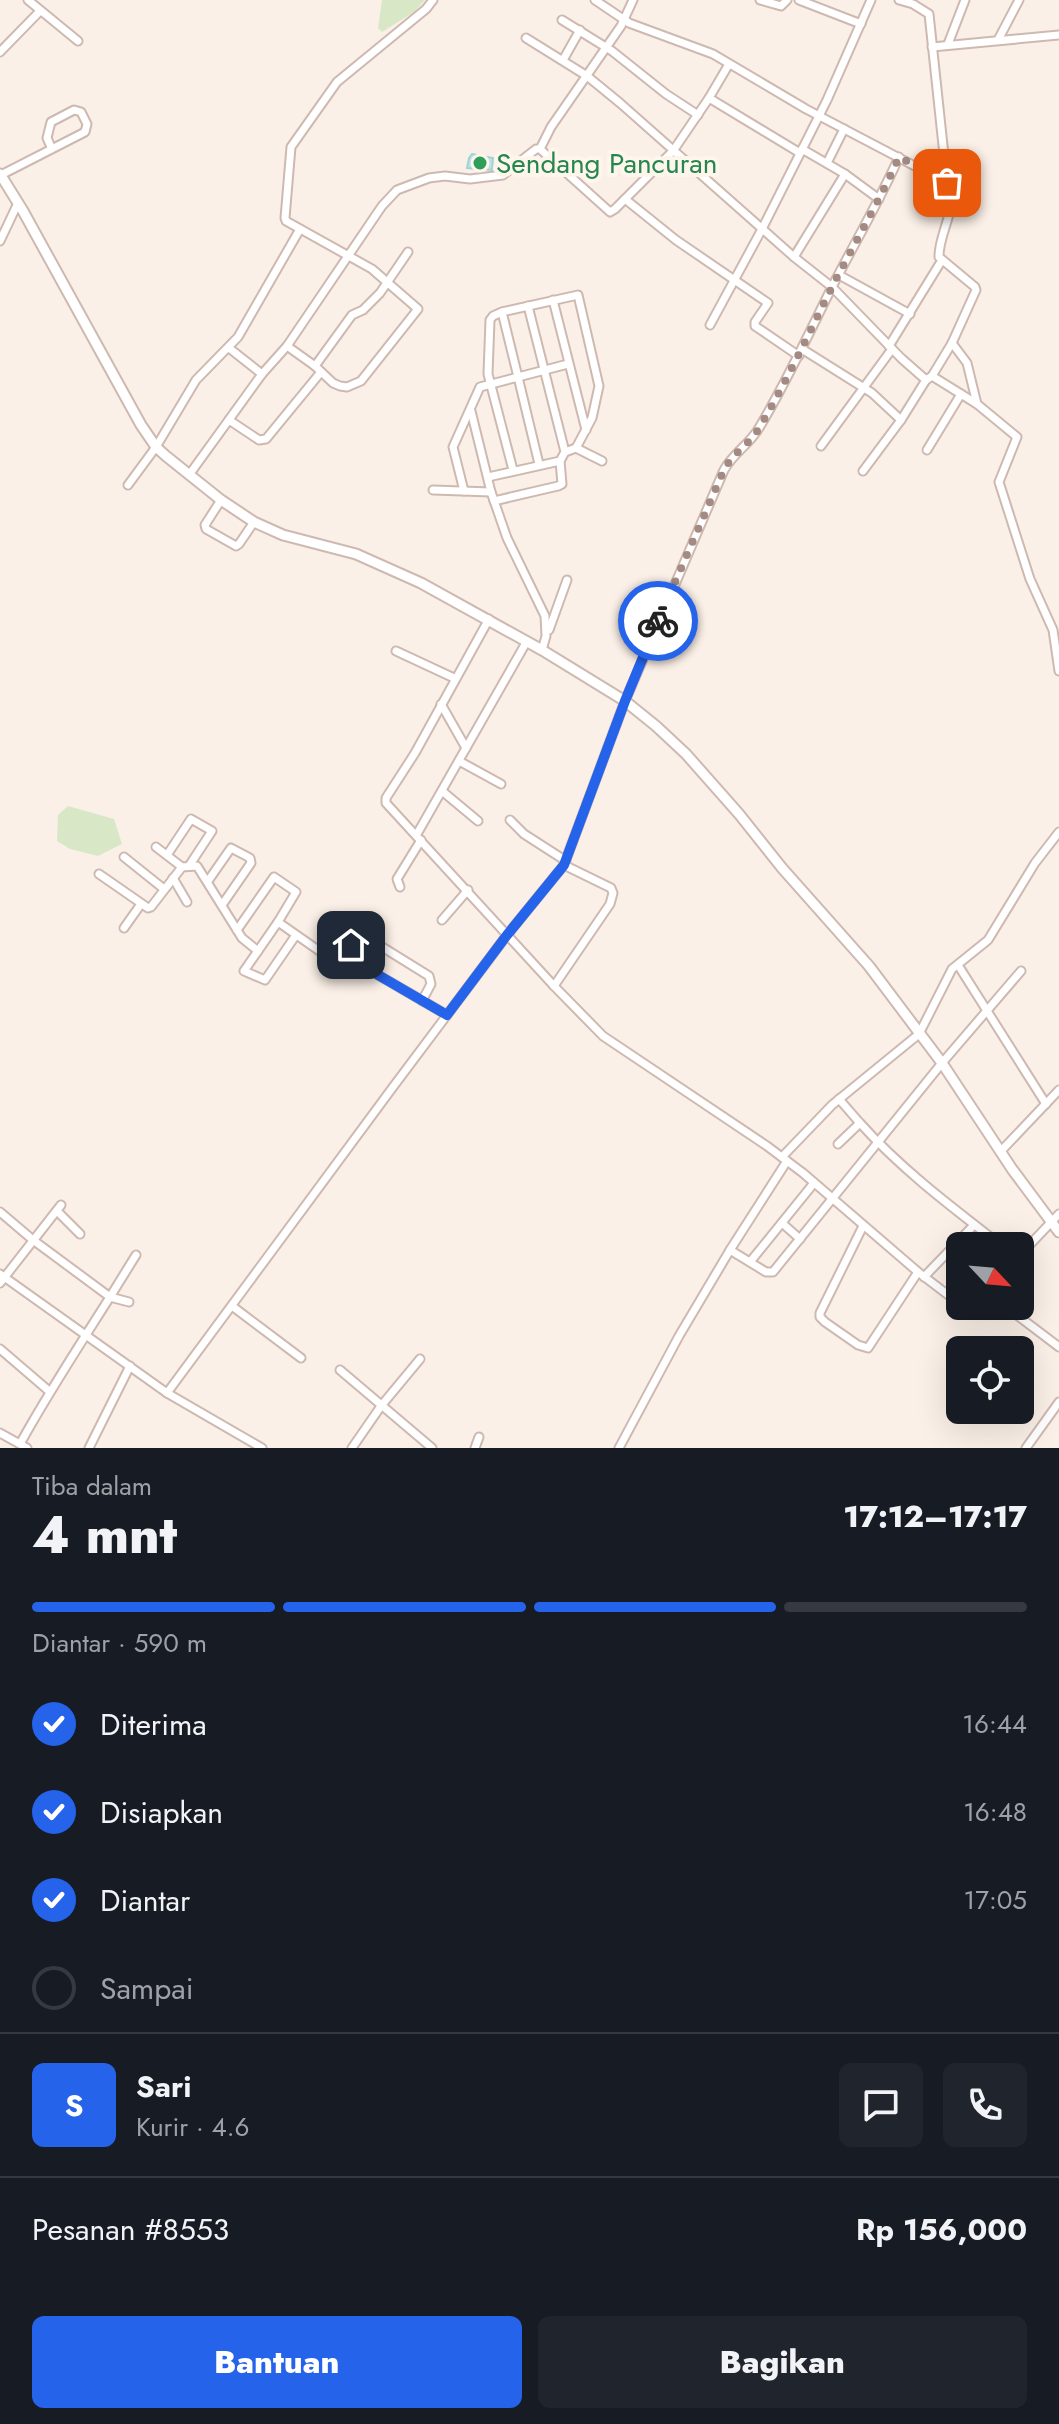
<!DOCTYPE html>
<html lang="id">
<head>
<meta charset="utf-8">
<style>
  :root { --surface:#171b24; --page:#20242c; --text:#f1f3f6; --muted:#9ea1a6; --line:#363941; --accent:#2563eb }
  body { margin:0; font-family:Jost,sans-serif; background:var(--page); color:var(--text); height:100vh; display:flex; flex-direction:column; font-size:30px; white-space:nowrap }
  * { box-sizing:border-box; margin:0 }
  p { font-size:26px; color:var(--muted) }
  .icon { flex:none; width:44px; height:44px; fill:none; stroke:currentColor; stroke-width:2; stroke-linecap:round; stroke-linejoin:round }
  .map { position:relative; height:1448px; overflow:hidden }
  .drawer { display:flex; flex-direction:column; background:var(--surface); flex:1 }
  .drawer>* { flex:none }
  .needle { width:52px; rotate:116deg }
  .fabs { position:absolute; left:946px; top:1232px; display:grid; gap:16px }
  .fabs a { display:grid; place-items:center; width:88px; height:88px; border-radius:12px; background:var(--surface); box-shadow:0 8px 32px #0002; font-size:40px }
  .pin { position:absolute; display:grid; place-items:center; width:68px; height:68px; color:#fff; margin:-34px; border-radius:16px; box-shadow:0 4px 12px #0006 }
  .courier { position:absolute; display:grid; place-items:center; width:80px; height:80px; margin:-40px; border:6px solid #2563eb; border-radius:50%; background:#fff; color:#222; box-shadow:0 2px 10px #0007 }
  .headline em { font-style:normal; font-weight:800 }
  .headline div { display:flex; flex-direction:column-reverse }
  .headline { display:flex; align-items:center; justify-content:space-between; height:136px; padding:0 32px }
  h1 { font-size:52px; font-weight:800; line-height:60px }
  .bar { display:grid; grid-template-columns:repeat(4,1fr); gap:12px 8px; align-content:center; height:96px; padding:0 32px }
  .bar i { height:10px; border-radius:6px; background:var(--line) }
  .bar .active { background:var(--accent) }
  .bar p { grid-column:span 4 }
  .line { display:flex; align-items:center; gap:20px; padding:0 32px; border-top:2px solid var(--line) }
  .line div { flex:1 }
  .round { display:grid; place-items:center; flex:none; width:84px; height:84px; border-radius:12px; background:var(--page) }
  ol { padding:0 32px; list-style:none }
  li { display:flex; align-items:center; gap:24px; height:88px }
  li p { margin-inline-start:auto }
  li .icon { padding:8px; border-radius:50%; background:var(--accent); color:#fff; stroke-width:4 }
  li:last-child { color:var(--muted) }
  li i { width:44px; height:44px; border:4px solid var(--line); border-radius:50% }
  .primary-button { display:flex; gap:16px; margin-top:auto; padding:16px 32px }
  .primary-button a { flex:1; height:92px; border-radius:12px; background:var(--accent); color:#fff; font-size:32px; font-weight:800; line-height:92px; text-align:center }
  .primary-button a+a { background:var(--page); color:var(--text) }
  .map>svg:first-child { display:block }
  .green { fill:#d8e8c6 }
  .water { fill:#bce3e3; stroke:#a3d3d4; stroke-width:2 }
  .lines { fill:none; stroke-linecap:round; stroke-linejoin:round }
  .minor-casing { stroke:#ceb9b1; stroke-width:11 }
  .tertiary-casing { stroke:#ceb9b1; stroke-width:13 }
  .minor { stroke:#fff; stroke-width:7 }
  .tertiary { stroke:#fff; stroke-width:9 }
  .done { stroke:#a38b83; stroke-width:8; stroke-dasharray:0 14.4 }
  .route { stroke:#2563eb; stroke-width:10 }
  .leisure-dot { fill:#2e9e5b; stroke:#fef5ed; stroke-width:3 }
  .labels { text-anchor:middle; dominant-baseline:central; stroke-width:8; stroke-linejoin:round; paint-order:stroke }
  .leisure-label { font-size:28px; fill:#27864d; stroke:#fef5ed; text-anchor:start }
</style>
</head>
<body>
<div class="map">
<svg width="1059" height="1448" viewBox="0 0 1059 1448">
  <rect width="100%" height="100%" fill="#fbf0e7"/>
  <g class="green">
    <polygon points="382,0 425,0 414,12 382,32 378,28"/>
    <polygon points="68,806 114,819 122,844 98,856 70,849 57,841 58,815"/>
  </g>
  <polygon class="water" points="472,154 493,158 492,170 467,168 469,158"/>
  <g class="lines">
    <defs>
      <g id="minor">
        <polyline points="28,0 78,41"/>
        <path d="M595,0L629,23L713,54L806,109L947,183C961,202 938,234 939,257L975,287L976,290L952,343L932,376"/>
        <polyline points="760,0 781,6 787,0"/>
        <polyline points="799,0 861,24"/>
        <polyline points="899,0 913,4 929,14 947,183"/>
        <polyline points="562,20 612,51 666,94 698,115"/>
        <polyline points="526,38 587,76 620,103 794,257 832,287 901,358 926,380"/>
        <polyline points="998,40 1019,0"/>
        <polyline points="948,44 965,0"/>
        <polyline points="932,47 1059,35"/>
        <polyline points="0,52 40,11"/>
        <polyline points="563,60 580,30"/>
        <polyline points="709,98 729,64"/>
        <polyline points="540,149 610,212 615,209 673,151 709,98 800,153"/>
        <polyline points="802,149 845,174"/>
        <polyline points="827,163 844,129"/>
        <polyline points="1,175 85,132 87,124 81,112 74,110 51,122 47,138 52,149"/>
        <polyline points="625,199 676,240 768,303 755,322 755,326 799,356"/>
        <polyline points="0,241 18,203"/>
        <polyline points="794,257 845,174 879,199"/>
        <polyline points="839,275 910,314"/>
        <polyline points="553,300 586,430"/>
        <polyline points="528,306 565,452"/>
        <polyline points="502,312 493,316 490,320 488,374 513,470"/>
        <polyline points="710,325 762,229 827,100 871,0"/>
        <polyline points="952,343 967,363 977,404"/>
        <polyline points="287,346 315,366 333,383 340,386 347,387 361,381 418,309 372,269 286,221 285,218 291,147 337,82 426,9 433,0"/>
        <polyline points="889,346 942,260"/>
        <polyline points="229,348 262,374"/>
        <polyline points="802,349 872,393 901,420"/>
        <polyline points="315,366 352,315 363,310 380,293 408,252"/>
        <polyline points="471,411 491,492 507,538 545,616 546,636 542,650"/>
        <polyline points="229,420 259,440 266,439 321,372"/>
        <polyline points="821,446 892,349"/>
        <polyline points="576,448 602,461"/>
        <polyline points="927,450 961,394"/>
        <polyline points="539,464 518,377 568,364"/>
        <polyline points="863,471 901,420 926,380 932,376 977,404 1017,437 999,482 1030,579 1053,630 1059,671"/>
        <polyline points="189,475 262,374 287,346 382,206 397,190 429,178 445,176 470,179 503,175 536,149 540,149 551,127 621,26 633,0"/>
        <polyline points="128,485 156,447 196,380 238,337 300,229"/>
        <polyline points="433,490 491,492"/>
        <polyline points="464,491 453,447 480,387 518,377 502,312 578,295 599,386 592,418 576,448 565,452 560,461 488,477"/>
        <polyline points="221,500 205,525 206,529 236,546 239,544 254,522"/>
        <polyline points="494,501 558,486 562,484 560,461"/>
        <polyline points="489,619 415,753 386,798 386,803 554,986 603,1036 767,1146 803,1173 918,1272 960,1304"/>
        <polyline points="549,630 567,580"/>
        <polyline points="396,651 454,678"/>
        <polyline points="441,704 466,748"/>
        <polyline points="459,761 501,784"/>
        <polyline points="442,791 478,821"/>
        <polyline points="510,820 524,834 566,861"/>
        <polyline points="417,834 527,641"/>
        <polyline points="156,847 182,867"/>
        <polyline points="167,855 191,819 212,831 189,866"/>
        <polyline points="124,857 164,889"/>
        <polyline points="99,874 148,908 151,907 182,867 197,866 242,938 258,951"/>
        <polyline points="173,878 187,902"/>
        <polyline points="208,881 231,848 250,858 251,863 222,905"/>
        <polyline points="400,887 397,879 421,840"/>
        <polyline points="442,920 468,890"/>
        <polyline points="124,928 141,904"/>
        <polyline points="237,930 274,877 296,892 278,922"/>
        <path d="M296,935L265,980L244,971L278,922L328,957L337,958C347,949 356,937 371,940L429,976L431,984L422,1001"/>
        <polyline points="342,954 447,1015"/>
        <polyline points="958,965 1046,1104"/>
        <polyline points="554,986 610,904 613,893 611,888 564,865"/>
        <polyline points="839,1099 859,1122"/>
        <path d="M838,1144L860,1123C901,1169 953,1208 1002,1246"/>
        <polyline points="1001,1151 1059,1090"/>
        <polyline points="782,1157 832,1105 919,1034 952,969 988,940 1035,863 1059,832"/>
        <polyline points="57,1211 80,1234"/>
        <path d="M0,1212L33,1240L110,1297C79,1346 48,1393 20,1444"/>
        <polyline points="782,1223 800,1239"/>
        <polyline points="863,1226 820,1313 820,1317 825,1322 858,1345 868,1348 918,1272"/>
        <polyline points="730,1250 766,1272 773,1272 942,1063 1021,971"/>
        <polyline points="1020,1255 1059,1214"/>
        <polyline points="750,1262 814,1183"/>
        <polyline points="0,1274 167,1393 262,1448"/>
        <polyline points="924,1277 974,1225"/>
        <polyline points="0,1283 61,1205"/>
        <polyline points="129,1302 110,1297 136,1255"/>
        <polyline points="232,1306 301,1358"/>
        <polyline points="964,1306 972,1306"/>
        <polyline points="1005,1306 1059,1347"/>
        <polyline points="0,1349 49,1391"/>
        <polyline points="340,1370 432,1448"/>
        <path d="M167,1393L393,1087L507,935L564,865L625,701L724,470C733,453 749,445 759,428C786,383 808,335 832,287C854,244 879,202 899,157"/>
        <polyline points="0,1433 27,1448"/>
        <polyline points="89,1448 130,1366"/>
        <polyline points="352,1448 381,1406 420,1359"/>
        <polyline points="475,1448 479,1437"/>
        <polyline points="619,1448 679,1336 730,1250 787,1161"/>
        <polyline points="1026,1448 1059,1402"/>
      </g>
      <polyline id="tertiary" points="0,174 23,211 141,425 156,447 166,456 221,500 254,522 283,535 356,554 421,583 542,650 625,701 656,726 686,754 739,814 782,868 869,966 942,1063 1012,1169 1059,1232"/>
    </defs>
    <use href="#minor" class="minor-casing"/>
    <use href="#tertiary" class="tertiary-casing"/>
    <use href="#minor" class="minor"/>
    <use href="#tertiary" class="tertiary"/>
  </g>
  <g class="lines">
    <path class="done" d="M658,621L724,470C733,453 749,445 759,428C786,383 808,335 832,287C854,244 879,202 899,157L947,183"/>
    <polyline class="route" points="351,945 342,954 447,1015 507,935 564,865 625,701 658,621"/>
  </g>
  <circle class="leisure-dot" cx="480" cy="163" r="8"/>
  <g class="labels">
    <g class="leisure-label">
      <text x="496" y="163">Sendang Pancuran</text>
    </g>
  </g>
</svg>
<div class="fabs">
<a><svg class="needle" viewBox="-14 -14 28 28"><path d="M0-13l5 13h-10z" fill="#e53935"/><path d="M0 13l5-13h-10z" fill="#9ea1a6"/></svg></a>
<a><svg class="icon" aria-label="locate" viewBox="0 0 24 24"><circle cx="12" cy="12" r="6"/><path d="M12 2v4M12 18v4M2 12h4M18 12h4"/></svg></a>
</div>
<div class="pin" style="left:947px;top:183px;background:#ea580c"><svg class="icon" aria-label="bag" viewBox="0 0 24 24"><path d="M5 8h14l-1 12H6zM9 8a3 3 0 0 1 6 0"/></svg></div>
<div class="pin" style="left:351px;top:945px;background:#1f2937"><svg class="icon" aria-label="home" viewBox="0 0 24 24"><path d="M3 11l9-7 9 7M6 9v11h12V9"/></svg></div>
<div class="courier" style="left:658px;top:621px"><svg class="icon" aria-label="bike" viewBox="0 0 24 24"><circle cx="6" cy="16" r="4"/><circle cx="18" cy="16" r="4"/><path d="M6 16l4-8h5l3 8M10 8l3 8H6M13 5h3"/></svg></div>
</div>
<section class="drawer">
<div class="headline"><div><h1>4 mnt</h1><p>Tiba dalam</p></div><em>17:12–17:17</em></div>
<div class="bar"><i class="active"></i><i class="active"></i><i class="active"></i><i></i><p>Diantar · 590 m</p></div>
<ol>
<li><svg class="icon" aria-label="check" viewBox="0 0 24 24"><path d="M5 12l5 5 9-10"/></svg>Diterima<p>16:44</p></li>
<li><svg class="icon" aria-label="check" viewBox="0 0 24 24"><path d="M5 12l5 5 9-10"/></svg>Disiapkan<p>16:48</p></li>
<li><svg class="icon" aria-label="check" viewBox="0 0 24 24"><path d="M5 12l5 5 9-10"/></svg>Diantar<p>17:05</p></li>
<li><i></i>Sampai</li>
</ol>
<div class="line" style="height:144px"><b class="round" style="background:var(--accent);color:#fff">S</b><div><b>Sari</b><p>Kurir · 4.6</p></div><a class="round"><svg class="icon" aria-label="chat" viewBox="0 0 24 24"><path d="M4 5h16v11H9l-5 4z"/></svg></a><a class="round"><svg class="icon" aria-label="phone" viewBox="0 0 24 24"><path d="M5 4h4l2 5-3 2q2 4 5 5l2-3 5 2v4C11 20 4 13 5 4z"/></svg></a></div>
<div class="line" style="height:104px"><div>Pesanan #8553</div><b>Rp 156,000</b></div>
<div class="primary-button"><a>Bantuan</a><a>Bagikan</a></div>
</section>
</body>
</html>
